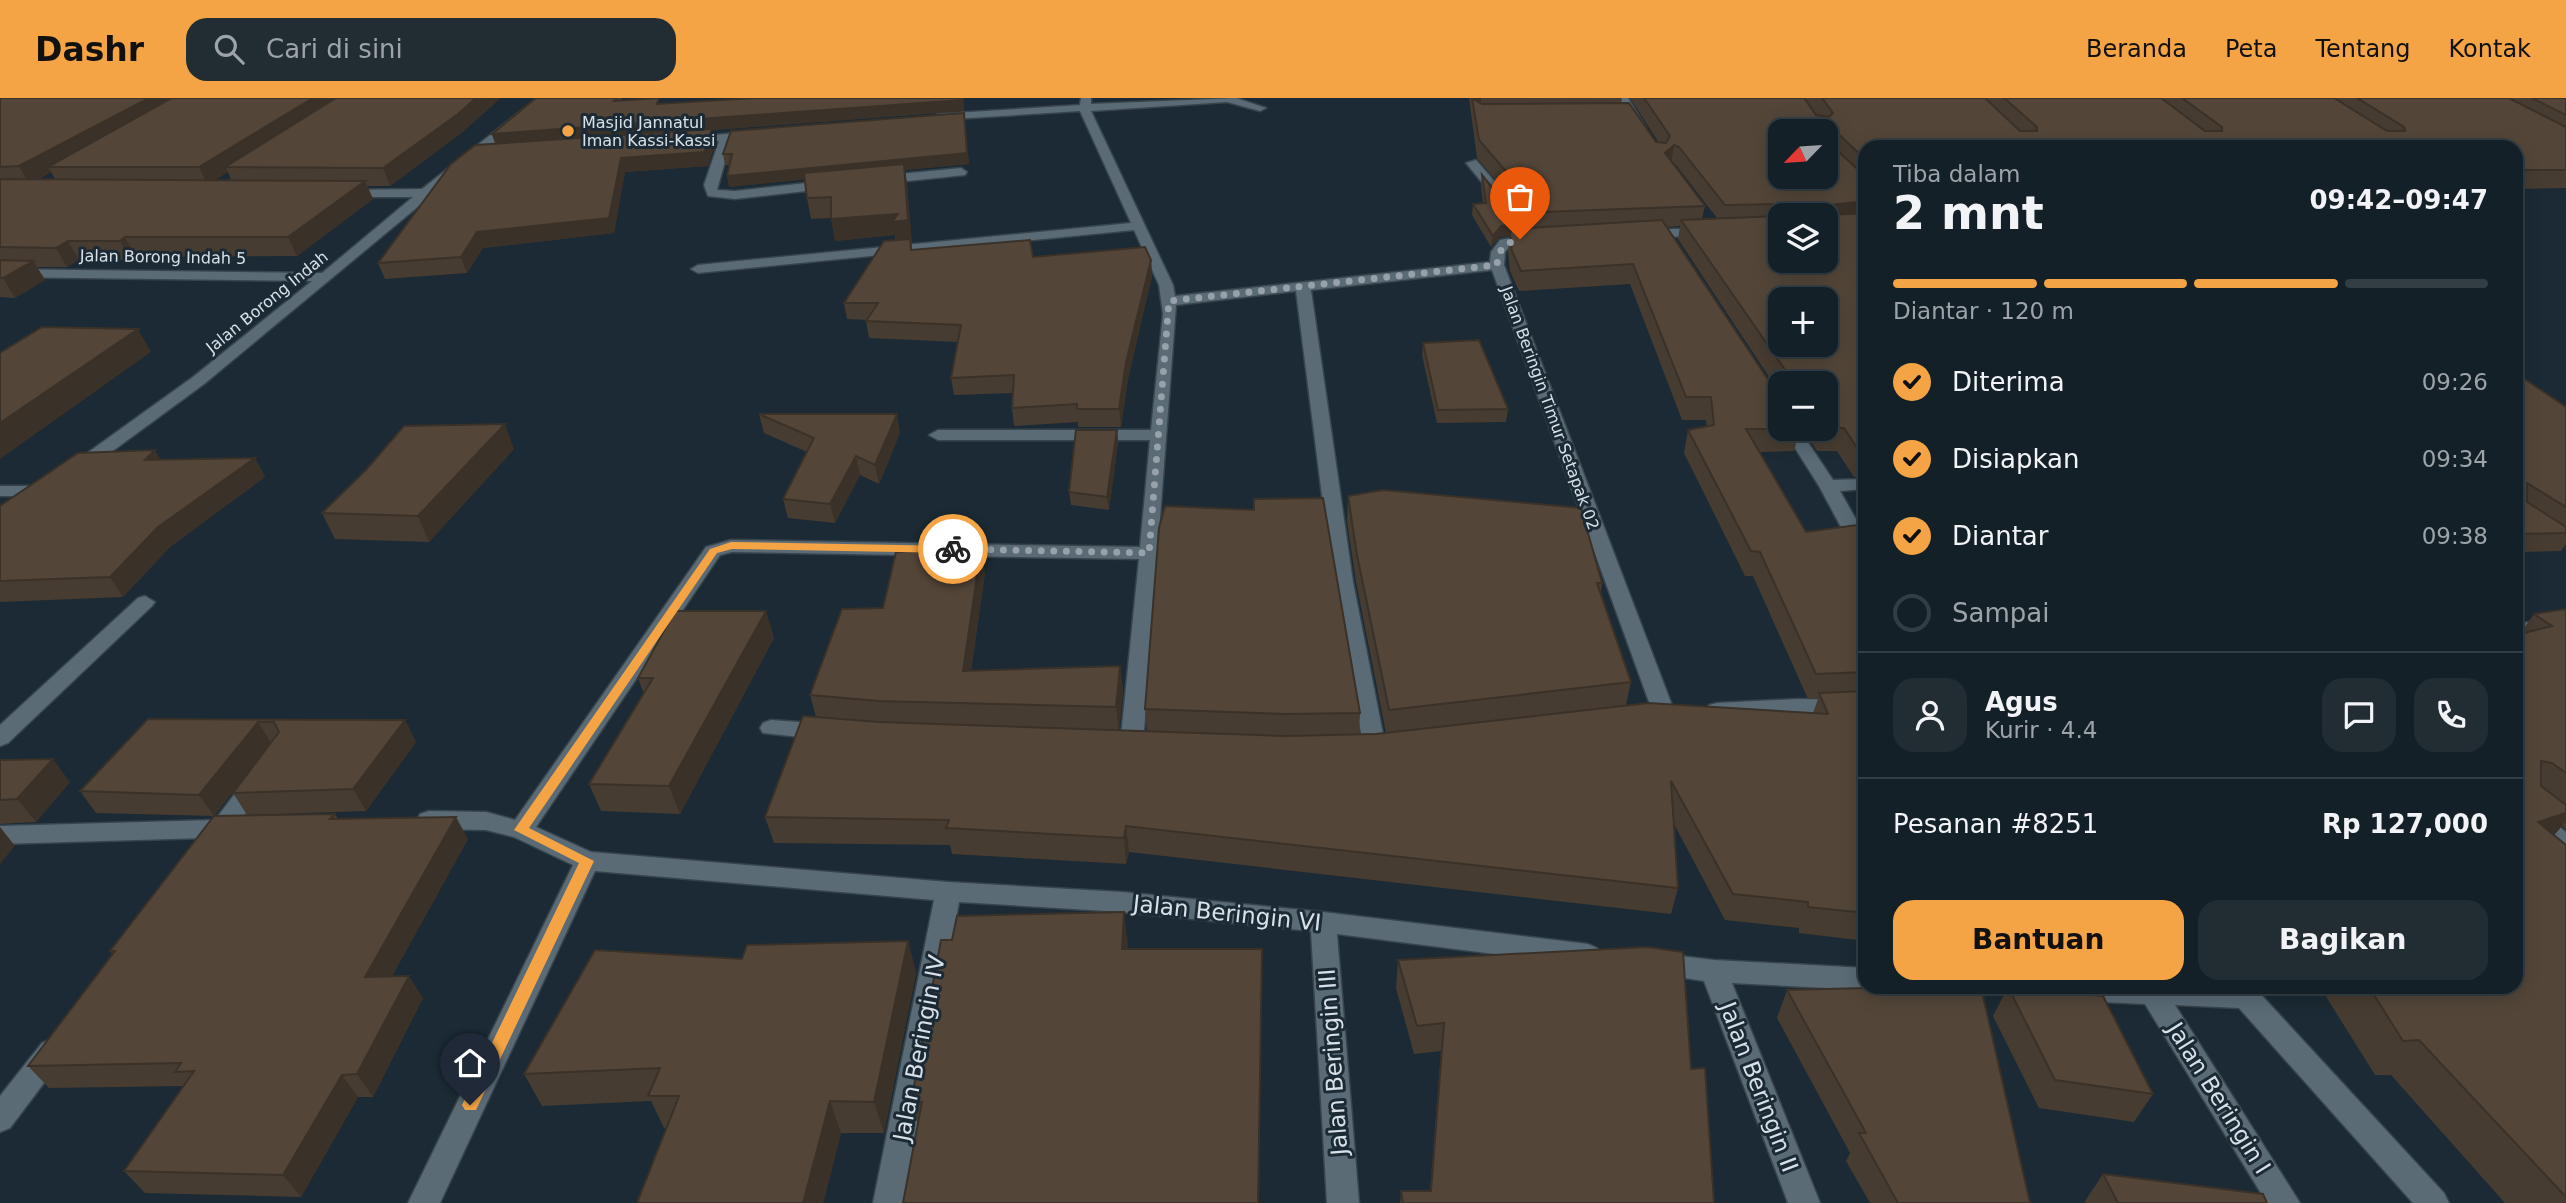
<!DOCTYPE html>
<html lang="id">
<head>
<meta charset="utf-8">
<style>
  :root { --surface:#142027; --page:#212d33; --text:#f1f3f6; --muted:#9da3a7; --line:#333e44; --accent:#f4a444 }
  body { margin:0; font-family:"DejaVu Sans",sans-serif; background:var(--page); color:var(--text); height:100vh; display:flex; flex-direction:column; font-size:26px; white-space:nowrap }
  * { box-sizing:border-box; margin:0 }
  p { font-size:23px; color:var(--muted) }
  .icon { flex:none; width:38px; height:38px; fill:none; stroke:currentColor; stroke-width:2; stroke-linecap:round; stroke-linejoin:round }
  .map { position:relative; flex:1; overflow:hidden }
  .sheet { position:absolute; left:1858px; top:42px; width:665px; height:854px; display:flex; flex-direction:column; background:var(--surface); border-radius:21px; box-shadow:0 4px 18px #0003,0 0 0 2px var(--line) }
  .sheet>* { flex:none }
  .needle { width:46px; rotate:245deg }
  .buttons { position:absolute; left:1768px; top:21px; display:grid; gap:14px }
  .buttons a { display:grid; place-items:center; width:70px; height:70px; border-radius:14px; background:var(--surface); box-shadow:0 4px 18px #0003,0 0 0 2px var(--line); font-size:35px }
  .pin { position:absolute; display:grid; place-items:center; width:60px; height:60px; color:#fff; margin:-72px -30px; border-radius:50% 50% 50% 0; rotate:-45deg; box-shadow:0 0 7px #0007 }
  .pin .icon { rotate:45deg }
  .courier { position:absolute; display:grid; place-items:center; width:70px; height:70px; margin:-35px; border:5px solid #f4a444; border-radius:50%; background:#fff; color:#222; box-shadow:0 2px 9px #0007 }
  .overview em { font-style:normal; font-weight:600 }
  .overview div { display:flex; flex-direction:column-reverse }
  .overview { display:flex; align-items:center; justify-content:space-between; height:119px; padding:0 35px }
  h1 { font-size:46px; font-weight:600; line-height:52px }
  .bar { display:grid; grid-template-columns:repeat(4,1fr); gap:10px 7px; align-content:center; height:84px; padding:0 35px }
  .bar i { height:9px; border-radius:5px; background:var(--line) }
  .bar .on { background:var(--accent) }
  .bar p { grid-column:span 4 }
  .line { display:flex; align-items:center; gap:18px; padding:0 35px; border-top:2px solid var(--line) }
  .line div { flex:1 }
  .round { display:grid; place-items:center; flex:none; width:74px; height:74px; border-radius:21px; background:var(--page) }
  ol { padding:0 35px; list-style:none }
  li { display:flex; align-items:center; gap:21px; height:77px }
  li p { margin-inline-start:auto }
  li .icon { padding:7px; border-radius:50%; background:var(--accent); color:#111; stroke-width:4 }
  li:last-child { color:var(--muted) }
  li i { width:38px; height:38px; border:4px solid var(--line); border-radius:50% }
  .action { display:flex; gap:14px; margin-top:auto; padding:14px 35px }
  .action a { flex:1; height:80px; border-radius:21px; background:var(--accent); color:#111; font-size:28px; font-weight:600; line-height:80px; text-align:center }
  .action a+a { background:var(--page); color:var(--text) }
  header { display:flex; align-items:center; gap:42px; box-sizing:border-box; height:98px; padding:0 35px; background:var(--accent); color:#111 }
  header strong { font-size:33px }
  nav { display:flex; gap:38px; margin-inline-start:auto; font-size:24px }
  .search { width:490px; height:63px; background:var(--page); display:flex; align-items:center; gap:18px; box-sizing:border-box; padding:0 24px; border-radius:21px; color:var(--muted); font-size:26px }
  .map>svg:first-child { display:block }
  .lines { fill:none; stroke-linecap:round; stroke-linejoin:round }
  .minor-casing { stroke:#38444c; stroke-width:3 }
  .minor { fill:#5a6b76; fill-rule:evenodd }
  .wall { fill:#473c31; fill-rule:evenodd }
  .shaded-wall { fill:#3a3128 }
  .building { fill:#534639; stroke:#3a3128; stroke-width:2; fill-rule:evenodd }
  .route { fill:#f4a444 }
  .done { stroke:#96a1a9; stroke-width:7; stroke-dasharray:0 12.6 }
  .poi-dot { fill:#f4a444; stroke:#1b2a34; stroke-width:2.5 }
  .labels { text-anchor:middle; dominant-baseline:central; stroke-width:6; stroke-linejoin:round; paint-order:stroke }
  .far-poi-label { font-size:16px; fill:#d8e1e8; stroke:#1b2a34; text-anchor:start }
  .far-street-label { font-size:16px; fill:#d8e1e8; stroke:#1b2a34 }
  .near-street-label { font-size:23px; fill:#d8e1e8; stroke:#1b2a34 }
</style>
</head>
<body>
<header>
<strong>Dashr</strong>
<div class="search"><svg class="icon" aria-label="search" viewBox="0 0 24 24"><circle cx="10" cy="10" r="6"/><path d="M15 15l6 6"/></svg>Cari di sini</div>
<nav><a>Beranda</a><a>Peta</a><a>Tentang</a><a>Kontak</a></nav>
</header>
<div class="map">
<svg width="2566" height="1105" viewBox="0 0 2566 1105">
  <rect width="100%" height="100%" fill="#1b2a34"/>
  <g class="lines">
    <defs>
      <g id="minor">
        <polygon points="537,0 549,0 204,286 84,374 72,374 69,370 72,366 193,279 312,183 0,179 0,171 322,175 413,99 342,99 336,95 338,92 422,91"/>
        <polygon points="1081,0 1091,0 1091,6 1236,0 1266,10 1260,13 1227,4 1091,13 1173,187 1175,198 1490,164 1491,154 1500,142 1525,137 1466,65 1476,62 1543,139 1539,143 1510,148 1505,154 1504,167 1675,615 1672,620 1656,620 1653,615 1492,172 1311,192 1353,484 1386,651 1383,657 1367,657 1364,651 1333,484 1296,193 1176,207 1143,646 1140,651 1109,651 1106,646 1109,641 1121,638 1139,461 732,454 720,457 536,729 591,754 948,784 1122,794 1323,814 1588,846 1597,850 1601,857 1597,864 1588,868 1337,836 1359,1105 1327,1105 1311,833 1122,814 959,804 905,1105 873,1105 934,802 595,773 440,1105 408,1105 573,767 514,739 486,732 429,731 420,728 417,722 420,716 429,713 486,714 515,722 706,449 731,442 1140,449 1150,342 938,342 929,337 938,332 1151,332 1163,216 1159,187 1134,132 698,175 691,171 698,167 1131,125 1080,13 938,22 932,19 938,16 1080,7"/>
        <polygon points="1618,0 1628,0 1646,30 1644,32 1636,32"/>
        <polygon points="756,33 762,36 760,38 731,42 717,92 735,93 833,82 839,86 833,90 735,101 708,98 704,87 719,43 687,46 681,42 683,40"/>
        <polygon points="961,70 967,74 965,77 879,86 873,82 879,78"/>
        <polygon points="1708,130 1713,131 1713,137 1642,140 1635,136 1642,132"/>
        <polygon points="1783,331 1799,331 1833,382 1866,381 1866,391 1840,393 1866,439 1866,463 1856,457 1819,388"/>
        <polygon points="0,388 42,388 51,393 42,398 0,398"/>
        <polygon points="145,498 155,504 152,508 8,645 0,648 0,627 138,500"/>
        <polygon points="2566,519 2566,531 2516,538 2516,526"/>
        <polygon points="1797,601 1866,602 1866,616 1717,619 1709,617 1706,612 1709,607 1717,605"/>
        <polygon points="771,622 827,626 835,629 838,634 835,639 827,642 763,635 760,630 763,625"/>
        <polygon points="257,675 265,677 269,683 240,723 245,730 242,736 229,739 216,747 207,744 205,740 0,746 0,728 215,722 249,677"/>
        <polygon points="2516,699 2524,701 2566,734 2566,756 2557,753 2516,720"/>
        <polygon points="1655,855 1714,862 1866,870 1866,889 1875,889 1866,892 1732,885 1820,1105 1788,1105 1704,883 1646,874 1642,866 1646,858"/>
        <polygon points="2004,889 2254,889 2444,1095 2449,1105 2413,1105 2239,910 2175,907 2300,1105 2267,1105 2145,906 2018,900 2008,897"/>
        <polygon points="52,941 62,945 66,953 62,961 10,1030 0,1034 0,998 42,945"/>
      </g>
    </defs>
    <use href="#minor" class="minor-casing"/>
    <use href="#minor" class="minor"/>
  </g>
  <g class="wall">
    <path d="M0,0L464,33L390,88H367L373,101L297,158L135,159L130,162H79L67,169H37L45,182L15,200L0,199ZM51,74L55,81H39ZM228,74L231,82H215Z"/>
    <polygon points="536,0 621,0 622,2 661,6 755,0 963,0 964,13 712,32 715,45 708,68 625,74 614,135 483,150 467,175 385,181 378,165 495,45 492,36"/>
    <path d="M1469,0H1622L1621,5L1656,44L1659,45L1630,0H1804L1816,17H1817L1805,0H2566V90L2516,91V49H1866V379H1854L1837,353H1817L1802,331H1825V285H1780V331H1800L1794,353L1759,354L1806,434L1862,435L1866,437V843L1799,835V830L1725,822L1674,726L1678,790L1671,816L1129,754L1126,766L952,756L950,747L774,745L765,719L816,619L810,597L883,510L985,475L971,573L1120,568L1123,594L1119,632L1147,633L1145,611L1360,615L1359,636L1386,635L1356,484L1347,423L1348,398L1602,485L1601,494L1631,584L1626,607L1813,615L1818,601H1808L1753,478H1745L1684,355L1688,332L1707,329L1706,322H1682L1630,186L1519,193L1510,173L1508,155L1509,138L1500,139L1491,149L1472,117L1473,106L1483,105L1481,88L1482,77L1521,130L1536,129L1477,60ZM1674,66L1676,67L1717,120L1702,121L1705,108ZM1780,117H1825L1780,163ZM1680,128L1678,141L1779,294L1775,292L1667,129Z"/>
    <polygon points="964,15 969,66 905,72 907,86 912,152 1033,159 1151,162 1152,178 1128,281 1121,329 1078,329 1078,324 1014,328 1012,310 1013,295 954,297 951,280 958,244 869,240 866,223 867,222 847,221 844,205 895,142 895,137 835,143 831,120 811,121 807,100 805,81 729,89 727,78 729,67 725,67 723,56"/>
    <polygon points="1423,245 1508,311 1506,324 1437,325 1422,257"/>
    <polygon points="2516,275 2566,309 2566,446 2561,453 2516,454"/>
    <polygon points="759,316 900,335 879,386 860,377 835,425 788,420 783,401 807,354 764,335"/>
    <polygon points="1117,332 1118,345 1109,412 1071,407 1069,394"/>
    <polygon points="514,351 429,444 335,441 322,415 366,372"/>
    <polygon points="255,360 265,379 170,449 123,499 0,504 0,408 161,362"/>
    <polygon points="2566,511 2566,731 2562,728 2554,737 2566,747 2566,1105 2505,1105 2391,977 2375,977 2320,889 2516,889 2516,537 2520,536 2534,516"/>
    <polygon points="766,513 774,540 680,716 601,713 589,686 644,596 638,580"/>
    <polygon points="148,621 405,622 416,644 366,713 247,717 233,695 260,659 214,718 96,715 80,693"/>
    <polygon points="0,662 70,684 36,724 0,726"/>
    <polygon points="335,716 338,721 468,741 392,878 423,900 373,999 358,999 301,1099 145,1095 124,1073 184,988 49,990 28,968 113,857 110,853"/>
    <polygon points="908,843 916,875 884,1035 841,1035 823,1105 637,1105 667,1030 664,1030 651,1003 542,1008 524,976 742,861"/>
    <polygon points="1128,846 1127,851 1262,883 918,1028 911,1004"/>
    <polygon points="1398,862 1691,971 1714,1105 1400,1105 1401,1093 1430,1093 1441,953 1414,956 1396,890"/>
    <polygon points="2008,889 2153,996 2134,1024 2039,1010 1993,918"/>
    <polygon points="1787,892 2030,1105 1870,1105 1846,1063 1850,1055 1777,920"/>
    <polygon points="2103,1076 2267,1105 2086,1105 2085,1103"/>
  </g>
  <g class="shaded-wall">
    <polygon points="149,0 188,0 48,69 51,74 29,86 19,68"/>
    <polygon points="313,0 346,0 225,69 228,74 207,87 199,69"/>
    <polygon points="476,0 501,0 464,33 390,88 383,70"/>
    <polygon points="963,0 964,13 712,32 715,45 708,68 625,74 614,135 483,150 467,175 461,159 496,48 492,36"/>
    <polygon points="1473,0 1481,0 1480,12"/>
    <polygon points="964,15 969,66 905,72 907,86 912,144 910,144 913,156 896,145 895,137 835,143 831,121 904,72 729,89 727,78"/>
    <polygon points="1674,47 1671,65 1665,55"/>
    <polygon points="365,83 373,101 297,158 288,139"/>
    <polygon points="1866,103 1866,121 1825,126 1827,107"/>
    <polygon points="1521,125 1520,136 1510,135 1509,138 1500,139 1491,149 1493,138 1501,128"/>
    <polygon points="125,139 135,159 130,162 120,143"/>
    <polygon points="68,143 79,162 67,169 56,150"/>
    <polygon points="1151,162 1152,178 1128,281 1121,329 1119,311 1126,264"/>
    <polygon points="33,163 45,182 15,200 3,180"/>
    <polygon points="138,231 151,254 0,361 0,325"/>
    <polygon points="897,316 900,335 879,386 875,367"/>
    <polygon points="505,326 514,351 429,444 418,418"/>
    <polygon points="1117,332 1118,345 1109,412 1107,399"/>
    <polygon points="155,352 166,371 145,362"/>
    <polygon points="856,358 860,377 835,425 830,406"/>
    <polygon points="255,360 265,379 170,449 123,499 110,479 158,429"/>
    <polygon points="981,450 985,475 967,598 963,573"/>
    <polygon points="766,513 774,540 680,716 669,688"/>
    <polygon points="1120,568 1123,594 1119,635 1116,609"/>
    <polygon points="405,622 416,644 366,713 353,691"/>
    <polygon points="258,624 271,645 214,718 199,697"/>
    <polygon points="53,661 70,684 36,724 17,701"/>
    <polygon points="2566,715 2566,723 2546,747 2538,724"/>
    <polygon points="456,719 468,741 379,902 365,879"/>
    <polygon points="1126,728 1129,754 1126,766 1124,740"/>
    <polygon points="0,729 15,748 0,766"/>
    <polygon points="1124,814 1128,846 1125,883 1122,851"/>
    <polygon points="908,843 916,875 884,1035 874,1004"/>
    <polygon points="1262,851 1259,1105 1258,1105"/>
    <polygon points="409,878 423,900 373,999 357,976"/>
    <polygon points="342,977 358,999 301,1099 283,1077"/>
    <polygon points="830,1003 841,1035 823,1105 803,1105"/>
  </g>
  <g class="building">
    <polygon points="2,0 149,0 19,68 0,69 0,1"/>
    <polygon points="172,0 313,0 199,69 48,69"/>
    <polygon points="336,0 476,0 458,16 383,70 225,69"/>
    <polygon points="536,0 617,0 614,3 659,0 657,6 755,0 963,0 963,2 492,36"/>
    <path d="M1472,0L1482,6L1629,5L1656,44L1666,45L1670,38L1644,0H1804L1816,17L1829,19L1833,15L1822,0H1985L2020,33H2037V29L2004,0H2161L2205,33H2222V29L2182,0H2334L2387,33H2405L2404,29L2357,0H2509L2566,29V72H2516V49H1866V62L1831,29H1827L1828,44L1866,79V103L1827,107L1830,117L1866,115V356H1861L1844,330H1825V285H1787L1788,276L1681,122L1780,118V163H1825V117H1785L1786,106L1725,107L1679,49L1674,47L1665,55L1705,108L1541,114L1479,42ZM1780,33H1825V79H1780ZM1780,201H1825V247H1780Z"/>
    <polygon points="2532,0 2566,0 2566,17"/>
    <polygon points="964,15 967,55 727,78 732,56 723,56 731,33"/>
    <polygon points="712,31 704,54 621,60 609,120 477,134 461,159 378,165 451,66 475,47"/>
    <polygon points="904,66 908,122 892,124 898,116 831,121 831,99 807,100 804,75"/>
    <polygon points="1482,77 1521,125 1501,128 1493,138 1473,106 1486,105"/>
    <polygon points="0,81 365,83 288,139 125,139 120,143 68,143 56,150 0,149"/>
    <polygon points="1662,122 1775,292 1780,295 1780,331 1746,331 1806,434 1857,427 1862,435 1866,437 1866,574 1816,576 1760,454 1751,453 1688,332 1714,327 1711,299 1686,299 1633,166 1521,173 1512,153 1510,135 1513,131"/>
    <polygon points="910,141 911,152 1030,142 1033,159 1145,149 1151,162 1126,264 1119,311 1077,311 1077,306 1012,310 1014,277 951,280 961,227 866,223 878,205 844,205 884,143"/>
    <polygon points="0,162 33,163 3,180 0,180"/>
    <polygon points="42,229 138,231 0,325 0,255"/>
    <polygon points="1479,242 1508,311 1438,312 1423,245"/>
    <polygon points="2516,275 2566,309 2566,409 2527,385 2527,404 2566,429 2566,435 2516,436"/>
    <polygon points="759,316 897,316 875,367 856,358 830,406 783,401 814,340"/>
    <polygon points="505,326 418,418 322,415 366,372 404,328"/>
    <polygon points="1076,332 1117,332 1107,399 1069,394"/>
    <polygon points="155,352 145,362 255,360 158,429 110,479 0,483 0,408 78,355"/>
    <polygon points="1383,392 1581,410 1602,485 1597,485 1631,584 1389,612 1357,457 1348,398"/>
    <polygon points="1323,400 1360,615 1286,616 1145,611 1159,430 1165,408 1254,412 1254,401"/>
    <polygon points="981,450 963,573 1120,568 1116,609 879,603 810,597 842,511 883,510 896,454"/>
    <polygon points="2566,511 2566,675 2552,665 2541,663 2541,688 2566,707 2566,715 2538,724 2566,747 2566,1099 2419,942 2403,943 2369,889 2516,889 2516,818 2521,817 2516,813 2516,537 2552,528 2534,516"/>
    <polygon points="675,513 766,513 669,688 589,686 653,580 638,580"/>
    <polygon points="1866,593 1866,815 1808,809 1808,804 1733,796 1671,683 1678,790 1126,728 1124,740 946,730 949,722 765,719 803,618 879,624 1286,638 1376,636 1648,605 1828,616 1819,595"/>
    <polygon points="148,621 405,622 353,691 233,695 279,634 274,624 258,624 199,697 80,693"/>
    <polygon points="53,661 17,701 0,702 0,662"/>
    <polygon points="335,716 330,721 456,719 365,879 409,878 357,976 342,977 283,1077 124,1073 194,973 175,974 181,965 28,968 115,853 110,853 214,718"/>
    <polygon points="1124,814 1122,851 1262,851 1258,1105 903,1105 922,1004 911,1004 941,842 952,842 957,818"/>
    <polygon points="908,843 874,1004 830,1003 803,1105 637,1105 679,998 648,998 660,970 524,976 595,852 742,861 747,847"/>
    <polygon points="1647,849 1683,854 1691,971 1705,970 1714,1105 1403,1105 1401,1093 1431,1093 1444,925 1417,928 1398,862"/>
    <polygon points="1908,889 1981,889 2030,1105 1898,1105 1859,1035 1866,1035 1787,892"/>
    <polygon points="2008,889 2103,898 2153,996 2055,982"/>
    <polygon points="2103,1076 2263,1096 2267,1105 2118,1105"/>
  </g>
  <polygon class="route" points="731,444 953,448 958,451 953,455 732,451 717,455 529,730 594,763 476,1012 465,1012 462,1007 579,765 514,732 710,451"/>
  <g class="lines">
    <path class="done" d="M953,451L1149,455L1169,203L1497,167C1499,150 1504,146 1520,141"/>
  </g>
  <circle class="poi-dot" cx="568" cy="33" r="7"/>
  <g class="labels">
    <g class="far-poi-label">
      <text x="582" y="24">Masjid Jannatul<tspan x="582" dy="18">Iman Kassi-Kassi</tspan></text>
    </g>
    <g class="far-street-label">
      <text transform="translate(163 159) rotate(1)">Jalan Borong Indah 5</text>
      <text transform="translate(267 204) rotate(-39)">Jalan Borong Indah</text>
      <text transform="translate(1550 310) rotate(70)">Jalan Beringin Timur Setapak 02</text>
    </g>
    <g class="near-street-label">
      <text transform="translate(1227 815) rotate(6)">Jalan Beringin VI</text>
      <text transform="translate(919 950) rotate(-79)">Jalan Beringin IV</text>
      <text transform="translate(1333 964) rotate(-94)">Jalan Beringin III</text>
      <text transform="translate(1759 989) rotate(69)">Jalan Beringin II</text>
      <text transform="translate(2219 1000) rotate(58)">Jalan Beringin I</text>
    </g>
  </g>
</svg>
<div class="buttons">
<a><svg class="needle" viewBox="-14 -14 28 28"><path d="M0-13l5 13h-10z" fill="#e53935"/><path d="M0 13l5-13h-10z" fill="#9da3a7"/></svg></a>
<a><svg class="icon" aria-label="layers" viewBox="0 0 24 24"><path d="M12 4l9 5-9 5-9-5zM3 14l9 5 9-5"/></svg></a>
<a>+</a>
<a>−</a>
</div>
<div class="pin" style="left:1520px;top:141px;background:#ea580c"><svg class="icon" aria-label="bag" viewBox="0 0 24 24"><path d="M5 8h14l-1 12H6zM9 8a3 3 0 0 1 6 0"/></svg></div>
<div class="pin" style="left:470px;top:1007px;background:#1f2937"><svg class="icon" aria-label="home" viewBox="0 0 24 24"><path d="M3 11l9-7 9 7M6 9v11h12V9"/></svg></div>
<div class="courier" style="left:953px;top:451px"><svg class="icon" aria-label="bike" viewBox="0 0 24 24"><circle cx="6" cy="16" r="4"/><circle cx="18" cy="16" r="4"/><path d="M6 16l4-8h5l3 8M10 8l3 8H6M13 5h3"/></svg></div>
<section class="sheet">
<div class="overview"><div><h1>2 mnt</h1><p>Tiba dalam</p></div><em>09:42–09:47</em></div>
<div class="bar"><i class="on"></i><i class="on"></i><i class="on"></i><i></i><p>Diantar · 120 m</p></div>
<ol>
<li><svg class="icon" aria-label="check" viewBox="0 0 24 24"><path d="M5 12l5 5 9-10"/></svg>Diterima<p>09:26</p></li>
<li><svg class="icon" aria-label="check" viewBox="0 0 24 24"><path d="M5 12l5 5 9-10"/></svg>Disiapkan<p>09:34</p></li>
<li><svg class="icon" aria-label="check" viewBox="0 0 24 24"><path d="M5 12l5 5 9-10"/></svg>Diantar<p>09:38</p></li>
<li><i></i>Sampai</li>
</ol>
<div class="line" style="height:126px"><a class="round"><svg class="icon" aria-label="person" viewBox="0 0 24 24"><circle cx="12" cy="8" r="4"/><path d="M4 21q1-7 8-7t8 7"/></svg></a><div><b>Agus</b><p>Kurir · 4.4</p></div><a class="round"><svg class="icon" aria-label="chat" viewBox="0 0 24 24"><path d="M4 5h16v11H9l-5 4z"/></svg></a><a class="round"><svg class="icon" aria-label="phone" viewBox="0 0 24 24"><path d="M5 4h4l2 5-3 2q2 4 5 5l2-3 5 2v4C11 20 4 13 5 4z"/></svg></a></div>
<div class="line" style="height:91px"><div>Pesanan #8251</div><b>Rp 127,000</b></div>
<div class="action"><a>Bantuan</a><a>Bagikan</a></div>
</section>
</div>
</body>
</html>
